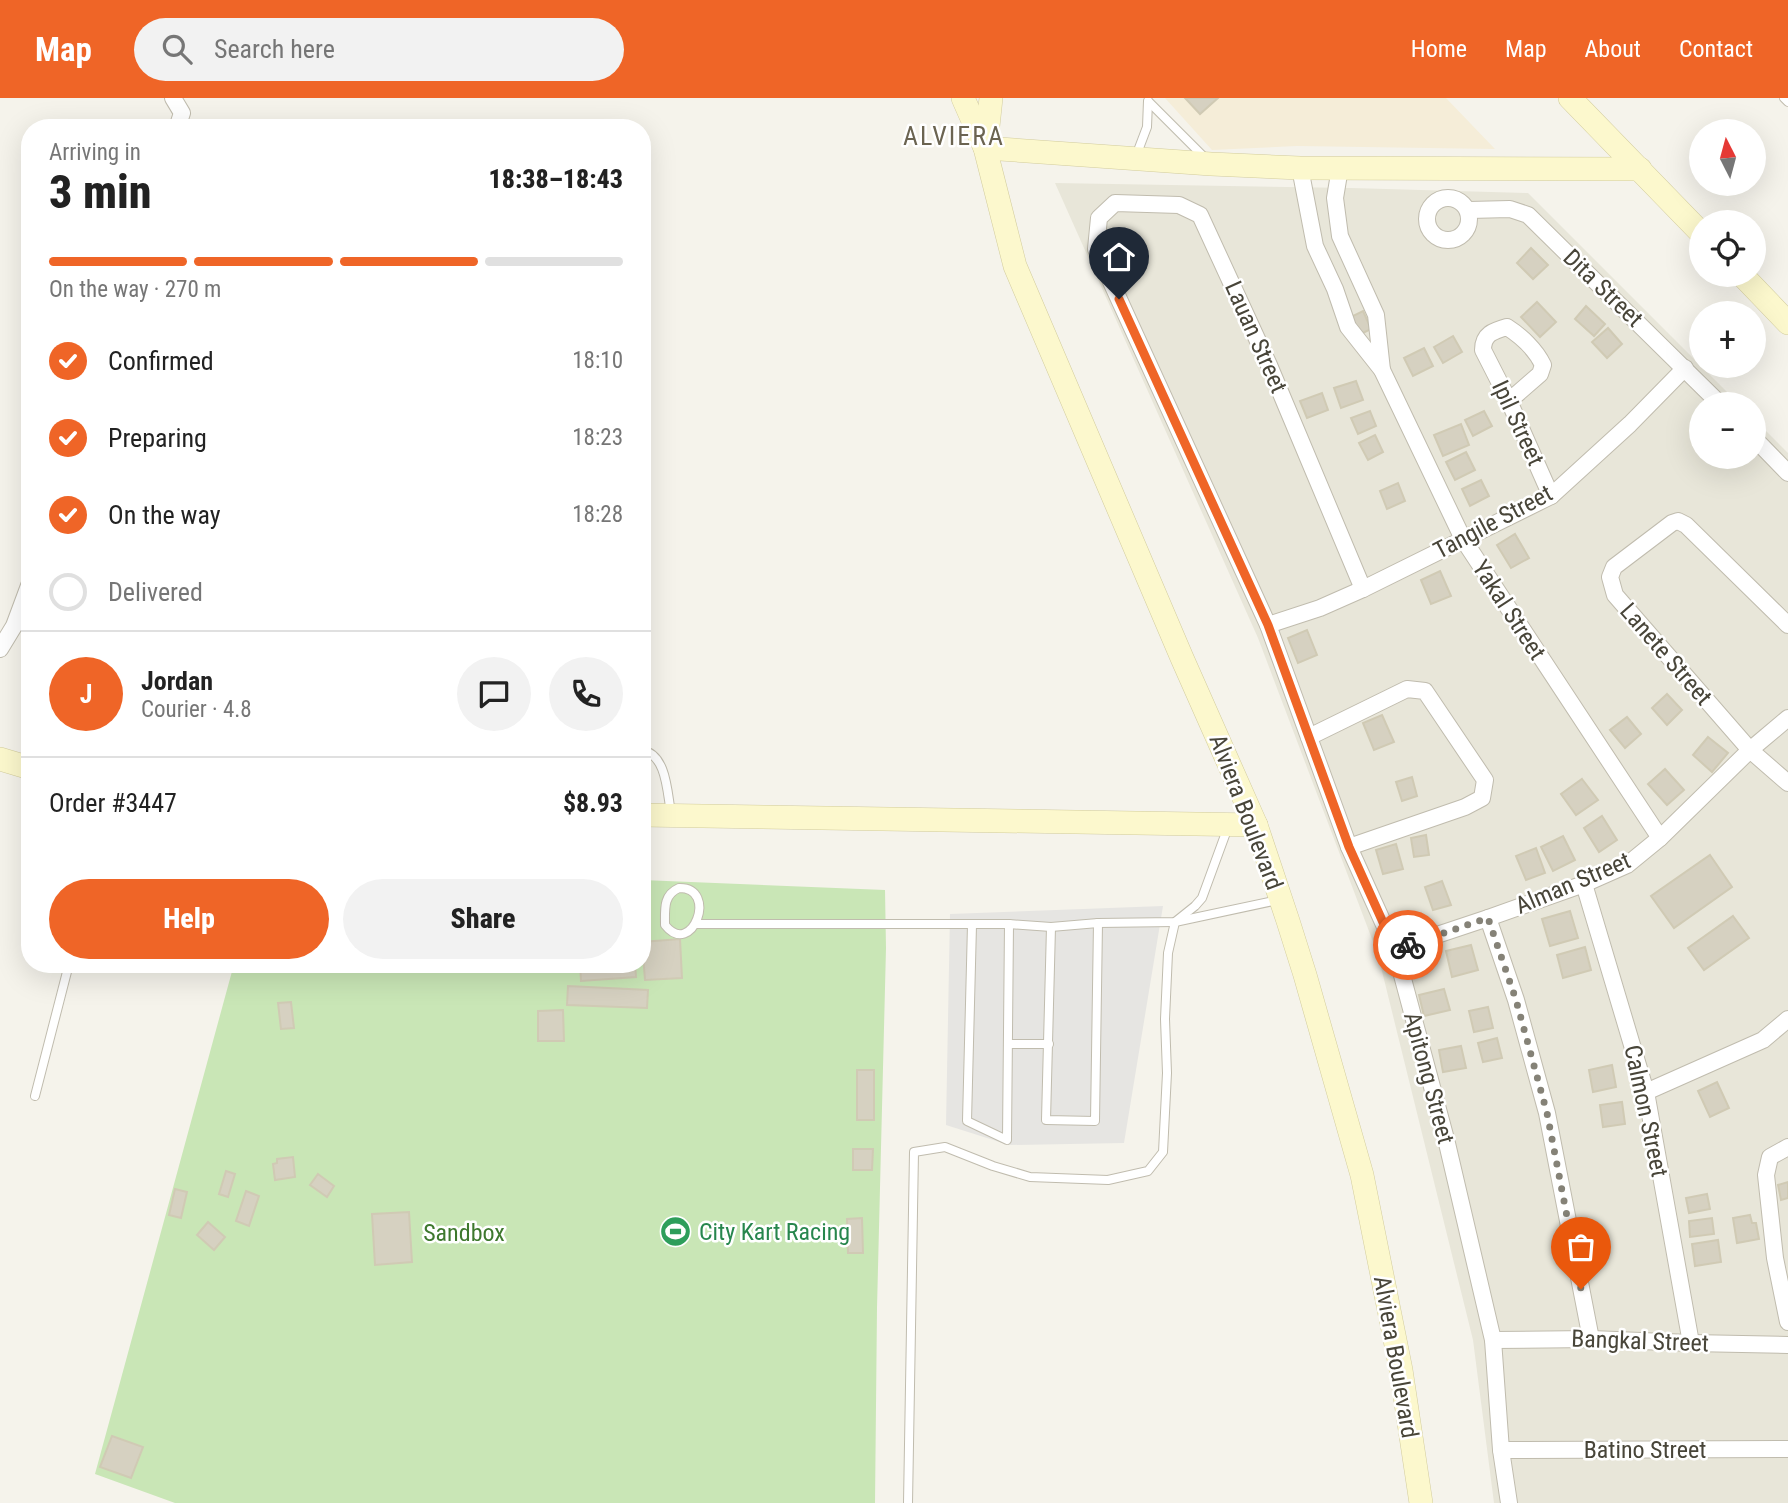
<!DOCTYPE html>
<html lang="en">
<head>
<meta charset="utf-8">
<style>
  :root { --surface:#fff; --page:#f2f2f2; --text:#222; --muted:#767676; --line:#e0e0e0; --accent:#ef6527 }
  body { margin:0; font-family:"Roboto Condensed",sans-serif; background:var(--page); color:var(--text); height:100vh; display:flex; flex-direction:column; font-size:26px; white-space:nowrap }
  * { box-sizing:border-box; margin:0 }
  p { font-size:23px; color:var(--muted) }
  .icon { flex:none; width:38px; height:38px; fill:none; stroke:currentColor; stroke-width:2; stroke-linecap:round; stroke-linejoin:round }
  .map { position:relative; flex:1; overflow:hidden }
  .side { position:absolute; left:21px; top:21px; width:630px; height:854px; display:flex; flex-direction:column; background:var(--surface); border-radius:28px; box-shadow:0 7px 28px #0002 }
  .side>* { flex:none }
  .needle { width:46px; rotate:354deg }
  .fabs { position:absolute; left:1689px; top:21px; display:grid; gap:14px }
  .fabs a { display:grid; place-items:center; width:77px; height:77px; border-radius:50%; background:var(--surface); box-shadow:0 7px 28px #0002; font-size:35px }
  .pin { position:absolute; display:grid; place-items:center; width:60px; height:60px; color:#fff; margin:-72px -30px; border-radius:50% 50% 50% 0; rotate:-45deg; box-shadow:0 0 7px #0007 }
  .pin .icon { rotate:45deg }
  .courier { position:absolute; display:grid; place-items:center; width:70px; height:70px; margin:-35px; border:5px solid #ef6527; border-radius:50%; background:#fff; color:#222; box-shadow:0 2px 9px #0007 }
  .overview em { font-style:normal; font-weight:800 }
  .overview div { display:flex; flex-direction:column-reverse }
  .overview { display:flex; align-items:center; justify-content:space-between; height:119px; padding:0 28px }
  h1 { font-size:46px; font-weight:800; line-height:52px }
  .bar { display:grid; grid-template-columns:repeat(4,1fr); gap:10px 7px; align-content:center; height:84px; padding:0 28px }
  .bar i { height:9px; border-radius:5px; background:var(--line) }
  .bar .on { background:var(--accent) }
  .bar p { grid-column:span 4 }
  .line { display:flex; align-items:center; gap:18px; padding:0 28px; border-top:2px solid var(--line) }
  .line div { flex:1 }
  .round { display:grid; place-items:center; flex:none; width:74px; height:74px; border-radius:37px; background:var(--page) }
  ol { padding:0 28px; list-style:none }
  li { display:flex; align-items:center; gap:21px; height:77px }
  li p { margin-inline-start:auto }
  li .icon { padding:7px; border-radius:50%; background:var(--accent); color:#fff; stroke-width:4 }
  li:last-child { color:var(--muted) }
  li i { width:38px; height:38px; border:4px solid var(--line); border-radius:50% }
  .action { display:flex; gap:14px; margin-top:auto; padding:14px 28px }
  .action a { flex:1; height:80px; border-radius:42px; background:var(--accent); color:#fff; font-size:28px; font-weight:800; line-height:80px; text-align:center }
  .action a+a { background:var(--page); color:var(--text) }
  header { display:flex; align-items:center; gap:42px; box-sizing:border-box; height:98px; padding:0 35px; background:var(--accent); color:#fff }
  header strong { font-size:33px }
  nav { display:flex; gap:38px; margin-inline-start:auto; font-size:24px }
  .search { width:490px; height:63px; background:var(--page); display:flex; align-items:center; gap:18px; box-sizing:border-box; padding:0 24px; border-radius:38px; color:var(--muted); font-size:26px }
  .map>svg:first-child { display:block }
  .residential { fill:#e8e6d9 }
  .commercial { fill:#f5edd8 }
  .green { fill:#c9e6b6 }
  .parking { fill:#e6e5e2 }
  .building { fill:#d6d1c1; stroke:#d0cab4; stroke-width:2 }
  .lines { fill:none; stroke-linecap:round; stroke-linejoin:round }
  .lane-casing { stroke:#c0bcae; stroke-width:10 }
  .street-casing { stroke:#c0bcae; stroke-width:18 }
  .secondary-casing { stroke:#d2cc9d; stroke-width:24 }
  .lane { stroke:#fff; stroke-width:8 }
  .street { stroke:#fff; stroke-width:16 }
  .secondary { stroke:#fcf8cd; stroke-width:23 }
  .done { stroke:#858277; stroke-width:7; stroke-dasharray:0 12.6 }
  .route { stroke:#ef6527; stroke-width:9 }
  .labels { text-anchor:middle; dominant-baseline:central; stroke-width:5; stroke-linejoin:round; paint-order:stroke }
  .street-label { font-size:24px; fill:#484539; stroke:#fff }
  .leisure-label { font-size:24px; fill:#27864d; stroke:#fff; text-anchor:start }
  .park-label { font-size:24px; fill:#3e782e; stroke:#fff }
  .neighbourhood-label { font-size:26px; letter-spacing:2px; fill:#6b6451; stroke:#fff }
</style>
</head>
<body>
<header>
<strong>Map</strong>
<div class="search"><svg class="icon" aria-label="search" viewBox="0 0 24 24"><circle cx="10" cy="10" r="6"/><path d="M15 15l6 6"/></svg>Search here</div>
<nav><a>Home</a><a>Map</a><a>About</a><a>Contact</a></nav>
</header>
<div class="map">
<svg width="1788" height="1405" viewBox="0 0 1788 1405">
  <rect width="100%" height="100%" fill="#f5f3eb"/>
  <polygon class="residential" points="1055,85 1351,90 1528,95 1739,306 1701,306 1701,359 1754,359 1754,321 1788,355 1788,1405 1494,1405 1473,1242 1378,857 1258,540"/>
  <polygon class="commercial" points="1165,0 1446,0 1495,51 1297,48 1212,52"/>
  <polygon class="green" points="642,782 885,792 886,850 877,1210 875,1405 175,1405 95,1376 234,866 642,866"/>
  <polygon class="parking" points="1163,808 1124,1045 1009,1047 946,1027 950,816"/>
  <g class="building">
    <polygon points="1185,0 1218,0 1200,16"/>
    <polygon points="1531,150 1548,167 1533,181 1517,165"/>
    <polygon points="1537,204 1556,224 1540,239 1521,219"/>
    <polygon points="1586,208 1605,226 1594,238 1575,221"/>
    <polygon points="1363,213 1371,231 1359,237 1351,219"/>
    <polygon points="1608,230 1622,246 1607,260 1592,244"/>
    <polygon points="1453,238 1462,254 1443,265 1434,249"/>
    <polygon points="1424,250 1433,268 1413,278 1404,260"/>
    <polygon points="1356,283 1363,302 1341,310 1334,290"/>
    <polygon points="1322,295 1328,312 1307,320 1300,303"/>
    <polygon points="1370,313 1376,328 1358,336 1351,320"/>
    <polygon points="1484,313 1492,328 1473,338 1465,322"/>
    <polygon points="1461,326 1469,347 1443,358 1434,337"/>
    <polygon points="1375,337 1383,354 1368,362 1359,345"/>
    <polygon points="1466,354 1475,372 1455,382 1446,364"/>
    <polygon points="1481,382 1489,398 1470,408 1462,391"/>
    <polygon points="1398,385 1405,403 1387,411 1380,393"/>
    <polygon points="1515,436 1529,460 1511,470 1497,447"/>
    <polygon points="1440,473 1451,498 1431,506 1421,482"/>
    <polygon points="1307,532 1317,557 1298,565 1288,540"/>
    <polygon points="1667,596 1682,612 1667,627 1652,610"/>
    <polygon points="1382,617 1394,644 1374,652 1363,625"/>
    <polygon points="1627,619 1641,636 1625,650 1610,632"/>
    <polygon points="1708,639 1728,655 1712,674 1693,657"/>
    <polygon points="1665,671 1684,692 1667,707 1648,686"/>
    <polygon points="1412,679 1417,698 1402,703 1396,684"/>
    <polygon points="1582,681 1598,702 1576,717 1561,696"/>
    <polygon points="1602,718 1617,742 1599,754 1584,730"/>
    <polygon points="1426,737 1429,757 1414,759 1411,740"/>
    <polygon points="1563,738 1575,762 1553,773 1541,749"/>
    <polygon points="1396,746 1403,771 1383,776 1376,752"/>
    <polygon points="1536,750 1545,775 1526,782 1516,758"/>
    <polygon points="1710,757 1732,789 1674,830 1651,798"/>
    <polygon points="1442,783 1451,807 1433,812 1425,789"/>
    <polygon points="1570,813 1578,840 1550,848 1542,821"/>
    <polygon points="1733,818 1749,840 1704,872 1688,850"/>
    <polygon points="680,841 682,880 645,882 642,844"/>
    <polygon points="1471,847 1478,872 1452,879 1446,853"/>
    <polygon points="1585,849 1591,872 1563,880 1557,857"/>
    <polygon points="580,866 635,866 636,879 581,883"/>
    <polygon points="568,888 648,892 647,910 567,907"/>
    <polygon points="1444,891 1450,912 1424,918 1419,897"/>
    <polygon points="291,904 294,930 281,931 278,905"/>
    <polygon points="1488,909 1493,930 1474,934 1469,913"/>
    <polygon points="563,912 564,943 538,943 538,913"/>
    <polygon points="1497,940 1502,960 1483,964 1478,945"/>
    <polygon points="1461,948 1466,970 1443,974 1439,952"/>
    <polygon points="1612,967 1616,989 1593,994 1589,972"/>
    <rect x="857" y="972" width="17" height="50"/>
    <polygon points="1717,984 1729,1010 1710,1019 1698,993"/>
    <polygon points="1622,1004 1625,1026 1603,1029 1600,1007"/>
    <polygon points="853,1051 873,1051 872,1072 853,1072"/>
    <polygon points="293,1059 295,1079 275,1082 273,1066 277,1065 277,1061"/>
    <polygon points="226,1073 235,1076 228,1099 219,1096"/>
    <polygon points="318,1076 334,1088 327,1099 310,1087"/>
    <polygon points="1788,1084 1788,1100 1781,1102 1778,1087"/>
    <polygon points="175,1091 187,1094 181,1120 169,1117"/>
    <polygon points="246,1093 259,1098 249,1128 236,1123"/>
    <polygon points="1707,1096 1710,1111 1689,1115 1686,1100"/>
    <polygon points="409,1114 412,1164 375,1167 372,1116"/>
    <polygon points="1750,1117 1752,1125 1756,1125 1759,1141 1737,1145 1733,1120"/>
    <polygon points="862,1120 863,1155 848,1155 847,1121"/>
    <polygon points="1712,1120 1714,1136 1690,1139 1689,1123"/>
    <polygon points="208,1124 225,1139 214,1152 197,1137"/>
    <polygon points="1718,1142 1721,1164 1695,1168 1692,1146"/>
    <polygon points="112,1338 143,1349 131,1380 100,1369"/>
  </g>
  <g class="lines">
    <defs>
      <g id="lane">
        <polyline points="1784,0 1788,4"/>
        <polyline points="1149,4 1206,61"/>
        <polyline points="1136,58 1147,29 1148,3"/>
        <path d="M642,652C667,657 667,694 671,715"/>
        <path d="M679,790C719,789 692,861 665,827C665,811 663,797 679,790Z"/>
        <polyline points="696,826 1009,826 1051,829 1098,825 1175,824 1278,802"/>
        <polyline points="972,827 967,1023 1007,1042 1009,826"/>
        <polyline points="1051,829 1046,1022 1095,1023 1098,825"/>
        <polyline points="1008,946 1049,946"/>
        <polyline points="35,998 69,866"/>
        <polyline points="908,1405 914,1054 945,1049 993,1068 1030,1079 1108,1082 1148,1073 1163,1054 1167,975 1165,921 1168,855 1175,824 1195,808 1202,800 1228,729"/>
      </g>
      <g id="street">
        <polyline points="173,0 182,15 177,30"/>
        <polyline points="1300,70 1315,148 1335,191 1348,229 1382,272 1463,441 1660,740"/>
        <polyline points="1340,70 1335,100 1340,138 1376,217 1382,272"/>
        <circle cx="1448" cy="121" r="21"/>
        <polyline points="1469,112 1510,111 1528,117 1720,306"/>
        <path d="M1509,303L1540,276L1543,267C1536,252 1521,238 1507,229C1493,233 1483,236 1483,252L1509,303L1551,398"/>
        <polyline points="1754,340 1788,375"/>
        <polyline points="1363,491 1269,267 1200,117 1179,107 1115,105 1099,120 1096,151 1268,527 1349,749 1395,851 1446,1041 1493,1242 1501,1352 1509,1405"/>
        <polyline points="1268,527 1320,510 1363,491 1551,398 1630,326 1685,270"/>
        <polyline points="1788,527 1686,427 1678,423 1672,425 1614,469 1610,479 1615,497 1750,652 1788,685"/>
        <polyline points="0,551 14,528 30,485"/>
        <polyline points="1309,639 1407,591 1425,593 1485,682 1482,700 1465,709 1349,749"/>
        <polyline points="1584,786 1646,994 1691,1245"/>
        <polyline points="1488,820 1516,902 1547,1015 1591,1241"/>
        <polyline points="1395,851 1488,820 1584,786 1627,767 1660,740 1750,652 1788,620"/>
        <polyline points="1646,994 1763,942 1788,921"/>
        <polyline points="1788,1049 1770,1059 1766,1077 1775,1160 1788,1224"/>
        <polyline points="1493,1242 1591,1241 1691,1245 1788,1247"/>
        <polyline points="1501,1352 1788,1351"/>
      </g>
      <g id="secondary">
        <polyline points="963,0 985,50 1015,168 1182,560 1256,727 1288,823 1305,877 1362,1077 1401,1272 1421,1405"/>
        <polyline points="1570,0 1701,135"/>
        <polyline points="986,47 991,0"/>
        <polyline points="985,50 1211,66 1300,70 1640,71"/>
        <polyline points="1742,177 1788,225"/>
        <polyline points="0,661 30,670"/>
        <polyline points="642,717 1256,727"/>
      </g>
    </defs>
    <use href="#lane" class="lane-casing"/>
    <use href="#street" class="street-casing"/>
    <use href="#secondary" class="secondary-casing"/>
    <use href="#lane" class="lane"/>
    <use href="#street" class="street"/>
    <use href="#secondary" class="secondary"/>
  </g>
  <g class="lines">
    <polyline class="done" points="1408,847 1488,820 1516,902 1547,1015 1581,1191"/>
    <polyline class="route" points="1119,201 1268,527 1349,749 1395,851 1408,847"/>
  </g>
  <defs>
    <symbol id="stadium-disc" viewBox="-11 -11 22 22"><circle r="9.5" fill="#2e9e5b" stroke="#fff"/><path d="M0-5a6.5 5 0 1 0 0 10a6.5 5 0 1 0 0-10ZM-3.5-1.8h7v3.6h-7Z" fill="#fff"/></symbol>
  </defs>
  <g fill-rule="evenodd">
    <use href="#stadium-disc" x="658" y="1116" width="35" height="35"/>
  </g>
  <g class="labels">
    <g class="street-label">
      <text transform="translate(1603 190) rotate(44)">Dita Street</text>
      <text transform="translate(1256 239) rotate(66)">Lauan Street</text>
      <text transform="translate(1518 325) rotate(65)">Ipil Street</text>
      <text transform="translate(1493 424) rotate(-28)">Tangile Street</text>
      <text transform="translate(1509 512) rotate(57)">Yakal Street</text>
      <text transform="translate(1666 556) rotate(49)">Lanete Street</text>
      <text transform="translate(1246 714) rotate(69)">Alviera Boulevard</text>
      <text transform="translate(1573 785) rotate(-23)">Alman Street</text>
      <text transform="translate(1429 980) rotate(75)">Apitong Street</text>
      <text transform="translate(1646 1013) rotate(78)">Calmon Street</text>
      <text transform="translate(1640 1243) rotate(2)">Bangkal Street</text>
      <text transform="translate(1396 1259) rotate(80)">Alviera Boulevard</text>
      <text x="1645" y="1352">Batino Street</text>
    </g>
    <g class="leisure-label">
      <text x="699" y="1134">City Kart Racing</text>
    </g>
    <g class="park-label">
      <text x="464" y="1135">Sandbox</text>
    </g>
    <g class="neighbourhood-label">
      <text x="954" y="38">ALVIERA</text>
    </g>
  </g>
</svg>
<div class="fabs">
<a><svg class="needle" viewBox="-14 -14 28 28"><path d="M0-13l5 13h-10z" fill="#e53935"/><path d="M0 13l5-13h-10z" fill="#767676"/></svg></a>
<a><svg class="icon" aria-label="locate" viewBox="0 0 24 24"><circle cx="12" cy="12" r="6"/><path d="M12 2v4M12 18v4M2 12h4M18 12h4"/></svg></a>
<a>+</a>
<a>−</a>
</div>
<div class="pin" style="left:1581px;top:1191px;background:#ea580c"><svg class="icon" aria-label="bag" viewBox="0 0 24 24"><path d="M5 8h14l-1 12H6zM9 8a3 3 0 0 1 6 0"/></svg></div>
<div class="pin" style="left:1119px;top:201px;background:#1f2937"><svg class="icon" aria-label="home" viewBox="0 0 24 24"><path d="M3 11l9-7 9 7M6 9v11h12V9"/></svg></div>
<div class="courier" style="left:1408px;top:847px"><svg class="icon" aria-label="bike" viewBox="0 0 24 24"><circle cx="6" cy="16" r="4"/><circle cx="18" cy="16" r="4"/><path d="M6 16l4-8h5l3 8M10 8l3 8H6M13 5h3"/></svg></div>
<section class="side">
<div class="overview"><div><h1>3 min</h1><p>Arriving in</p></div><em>18:38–18:43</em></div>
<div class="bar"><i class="on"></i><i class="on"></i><i class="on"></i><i></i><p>On the way · 270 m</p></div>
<ol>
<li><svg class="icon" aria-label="check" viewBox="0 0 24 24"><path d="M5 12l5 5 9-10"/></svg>Confirmed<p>18:10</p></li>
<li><svg class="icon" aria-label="check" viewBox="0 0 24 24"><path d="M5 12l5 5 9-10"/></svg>Preparing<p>18:23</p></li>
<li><svg class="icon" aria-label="check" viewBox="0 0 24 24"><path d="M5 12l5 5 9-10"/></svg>On the way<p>18:28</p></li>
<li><i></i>Delivered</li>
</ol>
<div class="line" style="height:126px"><b class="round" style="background:var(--accent);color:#fff">J</b><div><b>Jordan</b><p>Courier · 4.8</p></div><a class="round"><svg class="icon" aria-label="chat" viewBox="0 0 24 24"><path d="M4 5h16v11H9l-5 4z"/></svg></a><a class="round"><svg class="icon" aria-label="phone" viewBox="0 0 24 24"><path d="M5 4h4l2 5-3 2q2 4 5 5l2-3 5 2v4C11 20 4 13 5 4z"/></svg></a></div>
<div class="line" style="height:91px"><div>Order #3447</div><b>$8.93</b></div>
<div class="action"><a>Help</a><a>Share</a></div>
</section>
</div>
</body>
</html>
